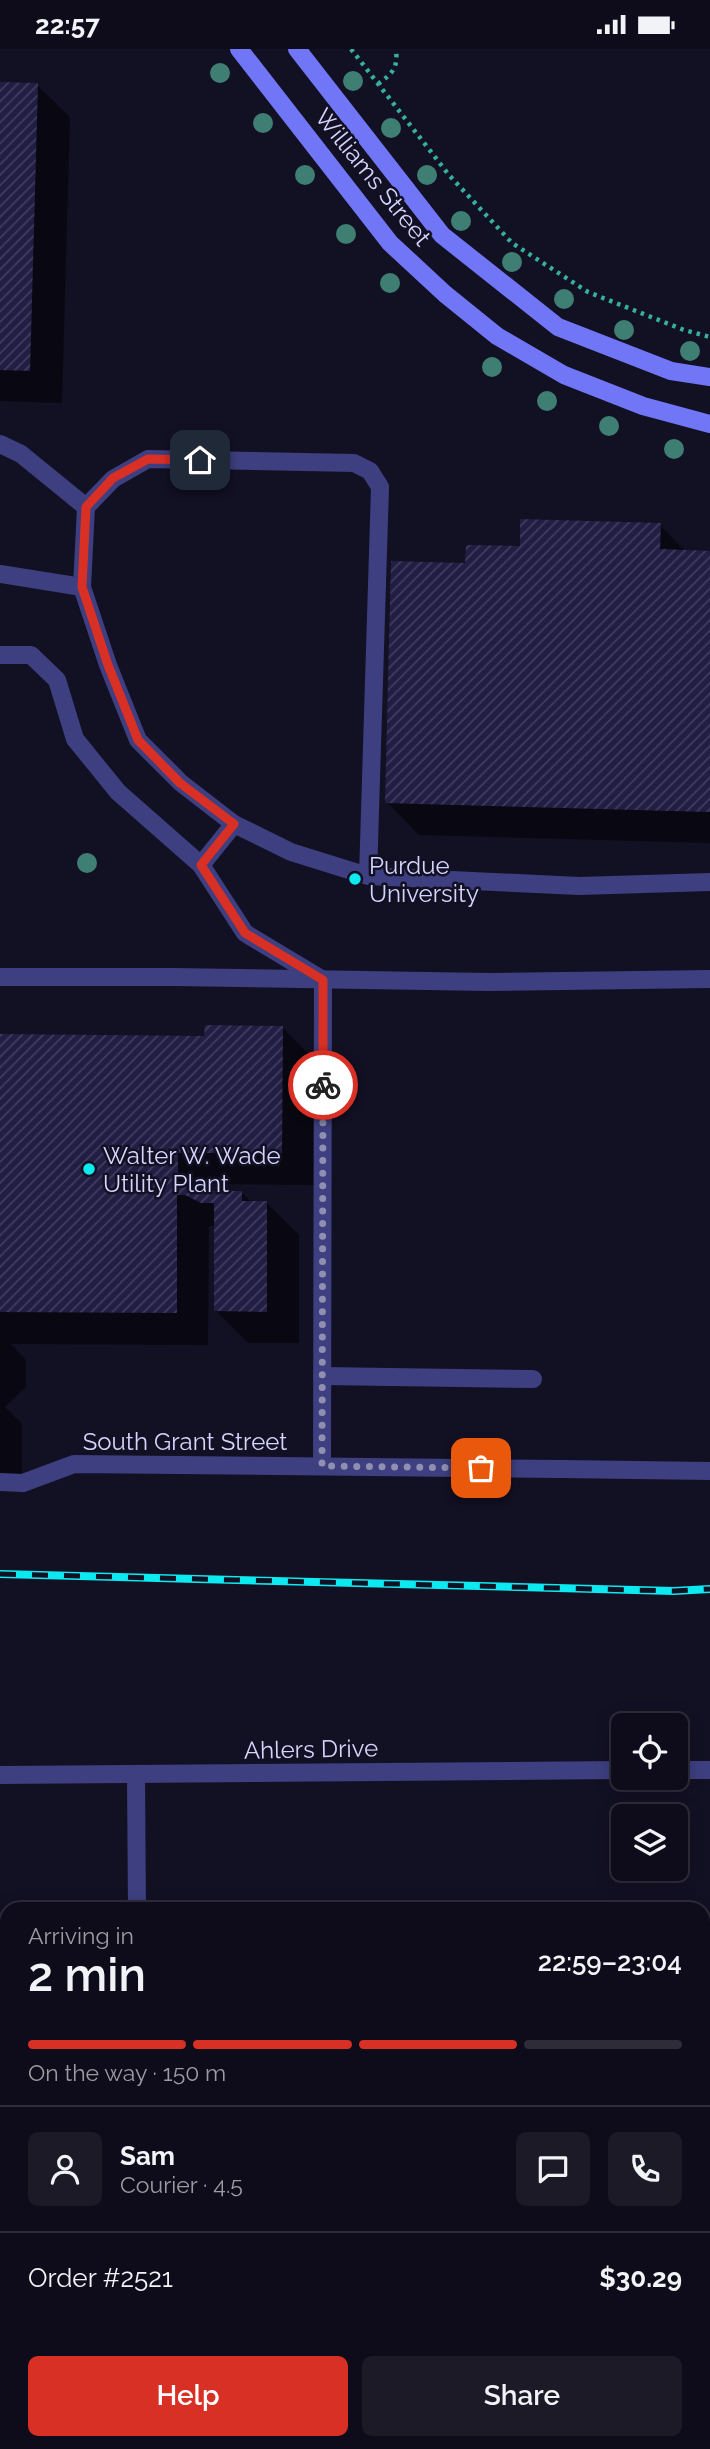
<!DOCTYPE html>
<html lang="en">
<head>
<meta charset="utf-8">
<style>
  :root { --surface:#0e0c1a; --page:#1c1a27; --text:#f1f3f6; --muted:#9b9ba2; --line:#2e2c39; --accent:#d93025 }
  body { margin:0; font-family:Raleway,sans-serif; background:var(--page); color:var(--text); height:100vh; display:flex; flex-direction:column; font-size:26px; white-space:nowrap }
  * { box-sizing:border-box; margin:0 }
  p { font-size:23px; color:var(--muted) }
  .icon { flex:none; width:38px; height:38px; fill:none; stroke:currentColor; stroke-width:2; stroke-linecap:round; stroke-linejoin:round }
  .map { position:relative; flex:1; overflow:hidden }
  .sheet { position:absolute; left:0px; top:1853px; width:710px; height:548px; display:flex; flex-direction:column; background:var(--surface); border-radius:21px 21px 0 0; box-shadow:0 4px 18px #0003,0 0 0 2px var(--line) }
  .sheet>* { flex:none }
  .fabs { position:absolute; left:611px; top:1664px; display:grid; gap:14px }
  .fabs a { display:grid; place-items:center; width:77px; height:77px; border-radius:10px; background:var(--surface); box-shadow:0 4px 18px #0003,0 0 0 2px var(--line); font-size:35px }
  .pin { position:absolute; display:grid; place-items:center; width:60px; height:60px; color:#fff; margin:-30px; border-radius:14px; box-shadow:0 4px 10px #0006 }
  .courier { position:absolute; display:grid; place-items:center; width:70px; height:70px; margin:-35px; border:5px solid #d93025; border-radius:50%; background:#fff; color:#222; box-shadow:0 2px 9px #0007 }
  .summary em { font-style:normal; font-weight:600 }
  .summary div { display:flex; flex-direction:column-reverse }
  .summary { display:flex; align-items:center; justify-content:space-between; height:119px; padding:0 28px }
  h1 { font-size:46px; font-weight:600; line-height:52px }
  .bar { display:grid; grid-template-columns:repeat(4,1fr); gap:10px 7px; align-content:center; height:84px; padding:0 28px }
  .bar i { height:9px; border-radius:5px; background:var(--line) }
  .bar .current { background:var(--accent) }
  .bar p { grid-column:span 4 }
  .line { display:flex; align-items:center; gap:18px; padding:0 28px; border-top:2px solid var(--line) }
  .line div { flex:1 }
  .round { display:grid; place-items:center; flex:none; width:74px; height:74px; border-radius:10px; background:var(--page) }
  .button { display:flex; gap:14px; margin-top:auto; padding:14px 28px }
  .button a { flex:1; height:80px; border-radius:10px; background:var(--accent); color:#fff; font-size:28px; font-weight:600; line-height:80px; text-align:center }
  .button a+a { background:var(--page); color:var(--text) }
  .status { display:flex; justify-content:space-between; align-items:center; height:49px; padding:0 35px; background:var(--surface); direction:ltr }
  .status svg { height:19px; fill:currentColor }
  .map>svg:first-child { display:block }
  .shadow { fill:#0007 }
  .building { fill:url(#building-hatch) }
  .lines { fill:none; stroke-linecap:round; stroke-linejoin:round }
  .path { stroke:#36afa0; stroke-width:4.5; stroke-dasharray:3.5 5; stroke-linecap:butt }
  .service { stroke:#3d3f80; stroke-width:18 }
  .minor { stroke:#3d3f80; stroke-width:18 }
  .secondary { stroke:#7176f7; stroke-width:18 }
  .rail-casing { stroke:#0de9f0; stroke-width:8 }
  .rail { stroke:#121023; stroke-width:5; stroke-dasharray:16; stroke-linecap:butt }
  .tree { fill:#3f7f73 }
  .done { stroke:#918fb1; stroke-width:7; stroke-dasharray:0 12.6 }
  .route { stroke:#d93025; stroke-width:9 }
  .poi-dot { fill:#0de9f0; stroke:#121023; stroke-width:2.5 }
  .labels { text-anchor:middle; dominant-baseline:central; stroke-width:5; stroke-linejoin:round; paint-order:stroke }
  .street-label { font-size:24px; fill:#d6d4fd; stroke:#121023 }
  .poi-label { font-size:24px; fill:#d6d4fd; stroke:#121023; text-anchor:start }
</style>
</head>
<body>
<div class="status"><b>22:57</b><svg viewBox="0 0 49 12"><path d="M0 12V9h3v3zM5 12V6h3v6zM10 12V3h3v9zM15 12V0h3v12zM26 1h20v11H26zM47 4h2v5h-2z"/></svg></div>
<div class="map">
<svg width="710" height="2400" viewBox="0 0 710 2400">
  <defs>
    <pattern id="building-hatch" width="6" height="6" patternUnits="userSpaceOnUse" patternTransform="scale(1.75)"><rect width="6" height="6" fill="#221d43"/><path d="M-1 1l2-2M0 6l6-6M5 7l2-2" fill="none" stroke="#413d5f"/></pattern>
  </defs>
  <rect width="100%" height="100%" fill="#121023"/>
  <g class="shadow">
    <polygon points="0,35 37,36 70,68 62,354 0,352"/>
    <polygon points="660,476 686,503 710,503 710,794 419,786 387,753 467,516 521,499"/>
    <polygon points="282,978 315,1011 314,1136 209,1135 209,1144 242,1144 252,1154 267,1154 299,1186 299,1294 248,1294 215,1261 216,1177 209,1177 208,1296 11,1295 26,1311 26,1338 5,1358 22,1375 22,1440 0,1440 0,987 206,988"/>
    <polygon points="222,2394 356,2394 357,2400 226,2400"/>
    <rect x="517" y="2394" width="92" height="6"/>
  </g>
  <g class="building">
    <polygon points="0,33 38,34 30,322 0,321"/>
    <polygon points="520,470 661,474 660,500 710,502 710,763 385,754 391,512 465,514 466,496 520,497"/>
    <polygon points="205,976 283,977 282,1104 178,1104 178,1135 201,1142 242,1142 242,1152 267,1152 267,1263 214,1262 214,1154 201,1154 185,1146 177,1146 177,1264 0,1263 0,985 204,987"/>
    <polygon points="220,2394 315,2394 312,2400 224,2400"/>
    <rect x="515" y="2394" width="71" height="6"/>
  </g>
  <g class="lines">
    <g class="path">
      <polyline points="351,0 449,126 512,194 588,243 684,281 710,288"/>
      <path d="M378,35C393,24 398,19 396,0"/>
    </g>
    <g class="service">
      <polyline points="0,395 21,405 86,458"/>
      <polyline points="0,525 82,538"/>
      <polyline points="0,606 31,606 57,631 75,690 118,743 201,816 245,884 323,931 322,1417"/>
      <polyline points="201,816 234,775"/>
      <polyline points="368,827 380,438 370,422 354,414 148,410 113,430 86,458 82,538 108,616 138,691 181,734 234,775 291,803 368,827 579,837 710,833"/>
      <polyline points="0,928 174,928 489,933 710,930"/>
      <polyline points="322,1327 533,1330"/>
      <polyline points="0,1433 23,1434 74,1415 561,1420"/>
      <polyline points="136,1727 137,1860"/>
      <polyline points="415,2394 415,2400"/>
    </g>
    <g class="minor">
      <polyline points="561,1420 710,1422"/>
      <polyline points="676,1721 710,1721"/>
      <polyline points="0,1726 623,1721"/>
    </g>
    <g class="secondary">
      <polyline points="239,0 390,194 445,245 497,287 564,326 643,357 710,375"/>
      <polyline points="297,0 442,186 558,278 671,322 710,328"/>
    </g>
    <defs>
      <polyline id="rail" points="0,1525 674,1542 710,1540"/>
    </defs>
    <use href="#rail" class="rail-casing"/>
    <use href="#rail" class="rail"/>
  </g>
  <g class="tree">
    <circle cx="220" cy="24" r="10"/>
    <circle cx="353" cy="32" r="10"/>
    <circle cx="263" cy="74" r="10"/>
    <circle cx="391" cy="79" r="10"/>
    <circle cx="305" cy="126" r="10"/>
    <circle cx="427" cy="126" r="10"/>
    <circle cx="461" cy="172" r="10"/>
    <circle cx="346" cy="185" r="10"/>
    <circle cx="512" cy="213" r="10"/>
    <circle cx="390" cy="234" r="10"/>
    <circle cx="564" cy="250" r="10"/>
    <circle cx="624" cy="281" r="10"/>
    <circle cx="690" cy="302" r="10"/>
    <circle cx="492" cy="318" r="10"/>
    <circle cx="547" cy="352" r="10"/>
    <circle cx="609" cy="377" r="10"/>
    <circle cx="674" cy="400" r="10"/>
    <circle cx="87" cy="814" r="10"/>
  </g>
  <g class="lines">
    <polyline class="done" points="323,1036 322,1417 481,1419"/>
    <polyline class="route" points="200,411 148,410 113,429 86,458 82,538 108,616 138,691 180,734 234,775 201,816 245,884 323,931 323,1036"/>
  </g>
  <g class="poi-dot">
    <circle cx="355" cy="830" r="7"/>
    <circle cx="89" cy="1120" r="7"/>
  </g>
  <g class="labels">
    <g class="street-label">
      <text transform="translate(373 128) rotate(51)">Williams Street</text>
      <text x="185" y="1392">South Grant Street</text>
      <text transform="translate(311 1700) rotate(-1)">Ahlers Drive</text>
    </g>
    <g class="poi-label">
      <text x="369" y="816">Purdue<tspan x="369" dy="28">University</tspan></text>
      <text x="103" y="1106">Walter W. Wade<tspan x="103" dy="28">Utility Plant</tspan></text>
    </g>
  </g>
</svg>
<div class="fabs">
<a><svg class="icon" aria-label="locate" viewBox="0 0 24 24"><circle cx="12" cy="12" r="6"/><path d="M12 2v4M12 18v4M2 12h4M18 12h4"/></svg></a>
<a><svg class="icon" aria-label="layers" viewBox="0 0 24 24"><path d="M12 4l9 5-9 5-9-5zM3 14l9 5 9-5"/></svg></a>
</div>
<div class="pin" style="left:481px;top:1419px;background:#ea580c"><svg class="icon" aria-label="bag" viewBox="0 0 24 24"><path d="M5 8h14l-1 12H6zM9 8a3 3 0 0 1 6 0"/></svg></div>
<div class="pin" style="left:200px;top:411px;background:#1f2937"><svg class="icon" aria-label="home" viewBox="0 0 24 24"><path d="M3 11l9-7 9 7M6 9v11h12V9"/></svg></div>
<div class="courier" style="left:323px;top:1036px"><svg class="icon" aria-label="bike" viewBox="0 0 24 24"><circle cx="6" cy="16" r="4"/><circle cx="18" cy="16" r="4"/><path d="M6 16l4-8h5l3 8M10 8l3 8H6M13 5h3"/></svg></div>
<section class="sheet">
<div class="summary"><div><h1>2 min</h1><p>Arriving in</p></div><em>22:59–23:04</em></div>
<div class="bar"><i class="current"></i><i class="current"></i><i class="current"></i><i></i><p>On the way · 150 m</p></div>
<div class="line" style="height:126px"><a class="round"><svg class="icon" aria-label="person" viewBox="0 0 24 24"><circle cx="12" cy="8" r="4"/><path d="M4 21q1-7 8-7t8 7"/></svg></a><div><b>Sam</b><p>Courier · 4.5</p></div><a class="round"><svg class="icon" aria-label="chat" viewBox="0 0 24 24"><path d="M4 5h16v11H9l-5 4z"/></svg></a><a class="round"><svg class="icon" aria-label="phone" viewBox="0 0 24 24"><path d="M5 4h4l2 5-3 2q2 4 5 5l2-3 5 2v4C11 20 4 13 5 4z"/></svg></a></div>
<div class="line" style="height:91px"><div>Order #2521</div><b>$30.29</b></div>
<div class="button"><a>Help</a><a>Share</a></div>
</section>
</div>
</body>
</html>
